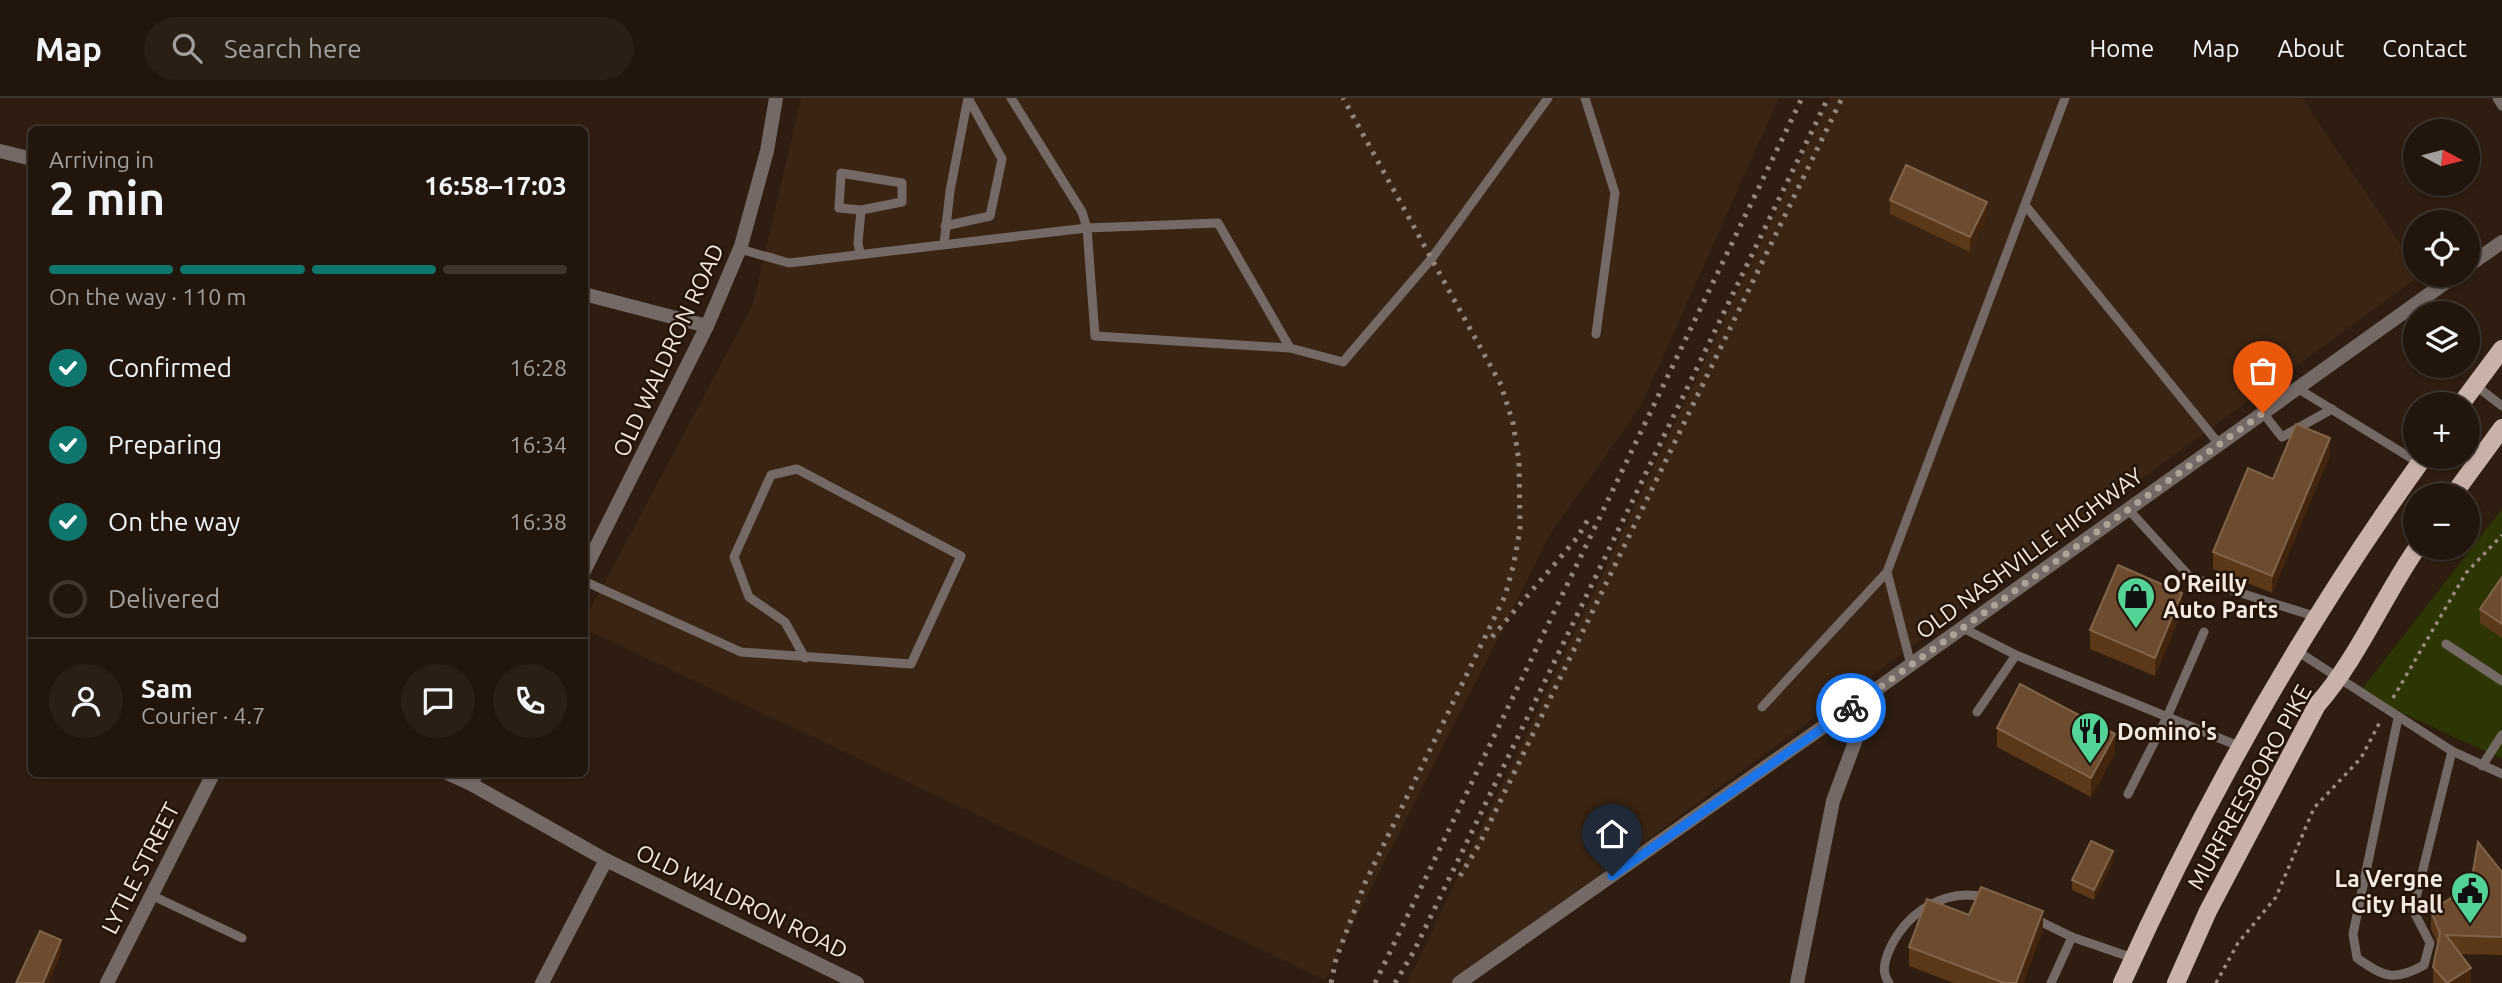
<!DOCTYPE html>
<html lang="en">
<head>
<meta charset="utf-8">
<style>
  :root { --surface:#22160c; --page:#2a1f15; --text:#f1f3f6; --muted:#a29f9d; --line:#3f352d; --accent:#0f766e }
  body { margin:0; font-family:Ubuntu,sans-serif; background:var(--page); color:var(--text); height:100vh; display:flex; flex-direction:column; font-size:26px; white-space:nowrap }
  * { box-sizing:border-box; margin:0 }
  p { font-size:23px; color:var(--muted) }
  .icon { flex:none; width:38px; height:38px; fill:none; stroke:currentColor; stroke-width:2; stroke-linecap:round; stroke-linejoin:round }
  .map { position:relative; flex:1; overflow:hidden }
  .panel { position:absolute; left:28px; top:28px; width:560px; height:651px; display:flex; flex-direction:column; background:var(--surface); border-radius:10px; box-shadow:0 2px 5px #0004,0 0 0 2px var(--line) }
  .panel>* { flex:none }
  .needle { width:46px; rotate:97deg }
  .fabs { position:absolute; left:2403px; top:21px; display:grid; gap:14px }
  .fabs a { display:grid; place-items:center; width:77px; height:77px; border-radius:50%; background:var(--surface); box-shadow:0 2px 5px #0004,0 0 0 2px var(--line); font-size:35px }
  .pin { position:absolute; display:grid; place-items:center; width:60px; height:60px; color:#fff; margin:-72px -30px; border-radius:50% 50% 50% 0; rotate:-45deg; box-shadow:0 0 7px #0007 }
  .pin .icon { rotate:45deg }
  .courier { position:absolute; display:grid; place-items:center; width:70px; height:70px; margin:-35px; border:5px solid #1a73e8; border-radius:50%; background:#fff; color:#222; box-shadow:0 2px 9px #0007 }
  .overview em { font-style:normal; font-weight:600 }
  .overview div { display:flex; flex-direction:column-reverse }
  .overview { display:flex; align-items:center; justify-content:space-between; height:119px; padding:0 21px }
  h1 { font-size:46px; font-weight:600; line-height:52px }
  .bar { display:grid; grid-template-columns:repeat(4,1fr); gap:10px 7px; align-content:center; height:84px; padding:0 21px }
  .bar i { height:9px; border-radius:5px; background:var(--line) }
  .bar .current { background:var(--accent) }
  .bar p { grid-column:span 4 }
  .line { display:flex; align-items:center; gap:18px; padding:0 21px; border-top:2px solid var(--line) }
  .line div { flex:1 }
  .round { display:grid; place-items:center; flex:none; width:74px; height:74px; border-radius:37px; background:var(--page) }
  ol { padding:0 21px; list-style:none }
  li { display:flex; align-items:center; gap:21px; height:77px }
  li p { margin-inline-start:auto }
  li .icon { padding:7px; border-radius:50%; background:var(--accent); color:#fff; stroke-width:4 }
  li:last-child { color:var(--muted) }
  li i { width:38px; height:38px; border:4px solid var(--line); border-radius:50% }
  header { display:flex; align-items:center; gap:42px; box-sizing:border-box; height:98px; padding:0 35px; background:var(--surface); border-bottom:2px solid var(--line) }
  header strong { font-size:33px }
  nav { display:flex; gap:38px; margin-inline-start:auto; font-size:24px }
  .search { width:490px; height:63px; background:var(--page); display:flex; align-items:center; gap:18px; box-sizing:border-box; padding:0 24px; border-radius:38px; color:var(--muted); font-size:26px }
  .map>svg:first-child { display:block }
  .built { fill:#3a2413 }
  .green { fill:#2d3503 }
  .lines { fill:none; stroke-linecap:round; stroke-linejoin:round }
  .path { stroke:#9a8c82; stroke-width:3.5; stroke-dasharray:3.5 5; stroke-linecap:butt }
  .lane { stroke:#746965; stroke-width:9 }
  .street { stroke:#746965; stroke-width:14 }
  .primary { stroke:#c9b2a9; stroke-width:18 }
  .rail { stroke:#93857a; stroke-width:5; stroke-dasharray:3.5 7; stroke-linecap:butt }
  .wall { fill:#5b3818 }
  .shaded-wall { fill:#42250c }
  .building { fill:#6c4b2e; stroke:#81644a; stroke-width:2 }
  .done { stroke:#afa297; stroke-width:7; stroke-dasharray:0 12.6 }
  .route { stroke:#1a73e8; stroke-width:9 }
  .labels { text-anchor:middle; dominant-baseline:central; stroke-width:5; stroke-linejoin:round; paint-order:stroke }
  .street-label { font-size:23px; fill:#f4e9e0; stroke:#241407 }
  .poi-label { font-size:23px; font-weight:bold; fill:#f4e9e0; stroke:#241407; text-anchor:start }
</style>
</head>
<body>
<header>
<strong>Map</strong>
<div class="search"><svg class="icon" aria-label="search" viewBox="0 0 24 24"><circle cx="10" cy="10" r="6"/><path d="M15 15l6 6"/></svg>Search here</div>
<nav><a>Home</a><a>Map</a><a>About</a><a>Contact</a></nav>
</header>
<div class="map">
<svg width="2502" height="885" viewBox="0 0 2502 885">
  <rect width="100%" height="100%" fill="#2e1d10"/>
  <g class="built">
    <polygon points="801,0 1779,0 1641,308 1552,433 1325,882 585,531 584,523 753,206"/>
    <polygon points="1830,0 2302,0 2415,167 2415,177 2421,177 1451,885 1407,885"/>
  </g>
  <polygon class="green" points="2502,411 2502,661 2359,595"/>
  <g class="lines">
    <g class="path">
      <polyline points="2393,600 2466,475 2502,437"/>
      <polyline points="2216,885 2238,845 2276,799 2314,710 2361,660 2381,622"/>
    </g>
    <g class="lane">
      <polyline points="1585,0 1615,95 1596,236"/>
      <polyline points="2497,0 2502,8"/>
      <polyline points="2025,107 2219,346"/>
      <polyline points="945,128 990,118 1002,61 968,0"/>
      <polyline points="944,146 950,93 968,0"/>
      <polyline points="740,151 789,165 1087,130 1082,114 1011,0"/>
      <polyline points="860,155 858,145 861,112 839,110 841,75 902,85 902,104 861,112"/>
      <polyline points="1290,250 1218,125 1087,130 1095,238 1290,250 1343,264 1432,160 1548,0"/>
      <polyline points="2475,287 2502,308"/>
      <polyline points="2297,290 2419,365"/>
      <polyline points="2263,315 2282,339 2332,311"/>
      <polyline points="2128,411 2190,479 2317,519"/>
      <polyline points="584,483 741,554 911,566 961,458 797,371 771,377 734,459 749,499 785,524 805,560"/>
      <polyline points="1963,530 2016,557 2241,649"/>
      <polyline points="2446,546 2502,583"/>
      <polyline points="2297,553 2452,653 2502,676"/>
      <polyline points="1911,567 1887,474 2065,0"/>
      <polyline points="1762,609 1887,474"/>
      <polyline points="1977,614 2016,557"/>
      <path d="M2398,620L2353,836L2357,860C2384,879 2394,884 2424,867L2430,845L2413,812L2452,653"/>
      <polyline points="2482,668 2502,637"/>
      <polyline points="2128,696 2167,619 2204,534"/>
      <polyline points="151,797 242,840"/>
      <polyline points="2033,820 2072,839"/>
      <path d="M1889,885C1882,875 1884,866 1888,855C1904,816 1944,788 1988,800"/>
      <polyline points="2051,885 2072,839 2133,860"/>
    </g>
    <g class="street">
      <polyline points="0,53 32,61"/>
      <polyline points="2468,168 2502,144"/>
      <polyline points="584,196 707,228"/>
      <polyline points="584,473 707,228 741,148 767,53 776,0"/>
      <polyline points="449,676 471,686"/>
      <polyline points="476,676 471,686 606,762 857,885"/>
      <polyline points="107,885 213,676"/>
      <polyline points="542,885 606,762"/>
      <polyline points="1459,885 1874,593 2456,177"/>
      <polyline points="1797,885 1833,703 1874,593"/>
    </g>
    <g class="primary">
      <polyline points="2461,306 2502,251"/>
      <polyline points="2453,397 2502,330"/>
      <path d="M2122,885C2205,701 2306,523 2424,359"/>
      <path d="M2176,885L2208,813L2317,607C2358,560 2382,501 2417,450"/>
    </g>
    <g class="rail">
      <polyline points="1492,539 1577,440 1589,420"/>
      <polyline points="1460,778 1479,747 1842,0"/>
      <polyline points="1331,885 1336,861 1365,785 1505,498 1514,465 1520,431 1519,363 1513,325 1501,287 1343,0"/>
      <polyline points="1375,885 1802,0"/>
      <polyline points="1395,885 1414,853 1828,0"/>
    </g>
  </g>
  <g class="wall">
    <polygon points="1890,102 1987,118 1970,154 1890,116"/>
    <polygon points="2330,357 2272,495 2213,471 2213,454 2273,381"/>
    <polygon points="2502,479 2502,540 2480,525 2480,511"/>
    <polygon points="2182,513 2155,578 2090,551 2090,532"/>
    <polygon points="1997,630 2115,655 2091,699 1997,649"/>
    <polygon points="2113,763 2094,802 2072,792 2072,782"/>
    <polygon points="2502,774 2502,857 2460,856 2471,885 2433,885 2433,869 2438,847 2431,831 2431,813 2468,803"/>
    <polygon points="1969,817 2043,832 2023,885 1954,885 1909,868 1909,849"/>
  </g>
  <g class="shaded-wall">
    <polygon points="1987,104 1987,118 1970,154 1970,139"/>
    <polygon points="2330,340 2330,357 2272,495 2272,478"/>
    <polygon points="2182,495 2182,513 2155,578 2155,560"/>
    <polygon points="2115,636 2115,655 2091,699 2091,680"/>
    <polygon points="2113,753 2113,763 2094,802 2094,792"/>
    <polygon points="2043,813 2043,832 2023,885 2016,885"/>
    <polygon points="61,842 61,856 49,885 43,885"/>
    <polygon points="2471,870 2471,885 2448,885"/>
  </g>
  <g class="building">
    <polygon points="1906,67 1987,104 1970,139 1890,102"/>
    <polygon points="2296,326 2330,340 2272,478 2213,454 2248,370 2273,381"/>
    <polygon points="2118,467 2182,495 2155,560 2090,532"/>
    <polygon points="2502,479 2502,526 2480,511"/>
    <polygon points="2020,586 2115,636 2091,680 1997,630"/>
    <polygon points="2091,743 2113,753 2094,792 2072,782"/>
    <polygon points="2478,744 2502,774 2502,839 2446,837 2471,870 2447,885 2433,869 2440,835 2431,813 2451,800 2468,803"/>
    <polygon points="1981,789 2043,813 2016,885 2004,885 1909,849 1927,801 1969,817"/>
    <polygon points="40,833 61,842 43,885 16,885"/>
  </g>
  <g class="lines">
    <polyline class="done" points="1851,610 2263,315"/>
    <polyline class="route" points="1612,778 1851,610"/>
  </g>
  <defs>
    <symbol id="shop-pin" viewBox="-11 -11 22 30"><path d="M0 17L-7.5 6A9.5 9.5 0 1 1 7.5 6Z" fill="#53d396" stroke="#241407"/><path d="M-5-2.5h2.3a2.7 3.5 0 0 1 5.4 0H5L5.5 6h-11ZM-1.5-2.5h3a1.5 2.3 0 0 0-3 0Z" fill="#111"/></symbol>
    <symbol id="restaurant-pin" viewBox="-11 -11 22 30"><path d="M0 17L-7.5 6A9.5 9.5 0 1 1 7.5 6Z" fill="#53d396" stroke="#241407"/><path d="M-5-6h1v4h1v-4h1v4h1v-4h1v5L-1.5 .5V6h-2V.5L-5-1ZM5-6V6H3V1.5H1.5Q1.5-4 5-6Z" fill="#111"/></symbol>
    <symbol id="civic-pin" viewBox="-11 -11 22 30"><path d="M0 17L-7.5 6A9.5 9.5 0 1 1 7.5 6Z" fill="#53d396" stroke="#241407"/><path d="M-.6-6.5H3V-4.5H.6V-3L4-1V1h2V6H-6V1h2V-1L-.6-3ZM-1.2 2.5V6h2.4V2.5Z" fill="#111"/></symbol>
  </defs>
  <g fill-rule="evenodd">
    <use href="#shop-pin" x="2114" y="476" width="44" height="60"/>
    <use href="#restaurant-pin" x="2068" y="611" width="44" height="60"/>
    <use href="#civic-pin" x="2448" y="771" width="44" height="60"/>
  </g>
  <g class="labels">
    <g class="street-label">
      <text transform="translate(668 252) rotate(-65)">OLD WALDRON ROAD</text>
      <text transform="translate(2029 455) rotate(-36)">OLD NASHVILLE HIGHWAY</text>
      <text transform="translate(2249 689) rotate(-61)">MURFREESBORO PIKE</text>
      <text transform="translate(140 770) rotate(-63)">LYTLE STREET</text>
      <text transform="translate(742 803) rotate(26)">OLD WALDRON ROAD</text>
    </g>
    <g class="poi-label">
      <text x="2163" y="485">O'Reilly<tspan x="2163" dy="26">Auto Parts</tspan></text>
      <text x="2117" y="633">Domino's</text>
      <text x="2443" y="780" text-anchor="end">La Vergne<tspan x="2443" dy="26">City Hall</tspan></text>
    </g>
  </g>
</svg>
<div class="fabs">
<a><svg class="needle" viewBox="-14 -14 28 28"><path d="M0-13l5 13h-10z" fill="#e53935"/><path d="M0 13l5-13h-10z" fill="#a29f9d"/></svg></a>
<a><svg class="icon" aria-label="locate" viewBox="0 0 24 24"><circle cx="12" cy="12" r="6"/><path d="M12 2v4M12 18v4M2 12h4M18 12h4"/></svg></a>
<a><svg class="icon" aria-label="layers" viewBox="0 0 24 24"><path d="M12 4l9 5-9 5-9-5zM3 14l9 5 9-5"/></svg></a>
<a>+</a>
<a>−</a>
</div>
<div class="pin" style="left:2263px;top:315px;background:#ea580c"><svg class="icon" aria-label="bag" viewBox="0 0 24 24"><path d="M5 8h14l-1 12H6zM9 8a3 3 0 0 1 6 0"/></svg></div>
<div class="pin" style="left:1612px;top:778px;background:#1f2937"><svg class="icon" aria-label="home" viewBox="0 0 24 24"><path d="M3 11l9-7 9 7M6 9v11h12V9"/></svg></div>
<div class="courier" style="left:1851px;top:610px"><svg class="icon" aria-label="bike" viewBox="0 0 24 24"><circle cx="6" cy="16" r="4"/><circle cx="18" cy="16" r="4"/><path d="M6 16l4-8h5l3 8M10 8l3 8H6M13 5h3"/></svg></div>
<section class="panel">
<div class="overview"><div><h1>2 min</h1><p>Arriving in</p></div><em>16:58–17:03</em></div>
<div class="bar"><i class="current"></i><i class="current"></i><i class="current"></i><i></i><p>On the way · 110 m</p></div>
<ol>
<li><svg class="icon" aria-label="check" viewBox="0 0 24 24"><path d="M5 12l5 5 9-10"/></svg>Confirmed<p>16:28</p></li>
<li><svg class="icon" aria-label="check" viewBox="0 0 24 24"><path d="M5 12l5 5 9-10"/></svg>Preparing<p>16:34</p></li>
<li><svg class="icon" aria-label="check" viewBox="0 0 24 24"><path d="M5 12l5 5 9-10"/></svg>On the way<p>16:38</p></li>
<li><i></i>Delivered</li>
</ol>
<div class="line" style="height:126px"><a class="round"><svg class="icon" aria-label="person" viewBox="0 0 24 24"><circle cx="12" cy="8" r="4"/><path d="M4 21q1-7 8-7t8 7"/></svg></a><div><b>Sam</b><p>Courier · 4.7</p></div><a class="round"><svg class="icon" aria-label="chat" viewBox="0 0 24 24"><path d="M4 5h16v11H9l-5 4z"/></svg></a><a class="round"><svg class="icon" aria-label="phone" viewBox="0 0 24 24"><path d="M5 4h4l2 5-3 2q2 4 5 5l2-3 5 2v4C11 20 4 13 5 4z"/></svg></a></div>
</section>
</div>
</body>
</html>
